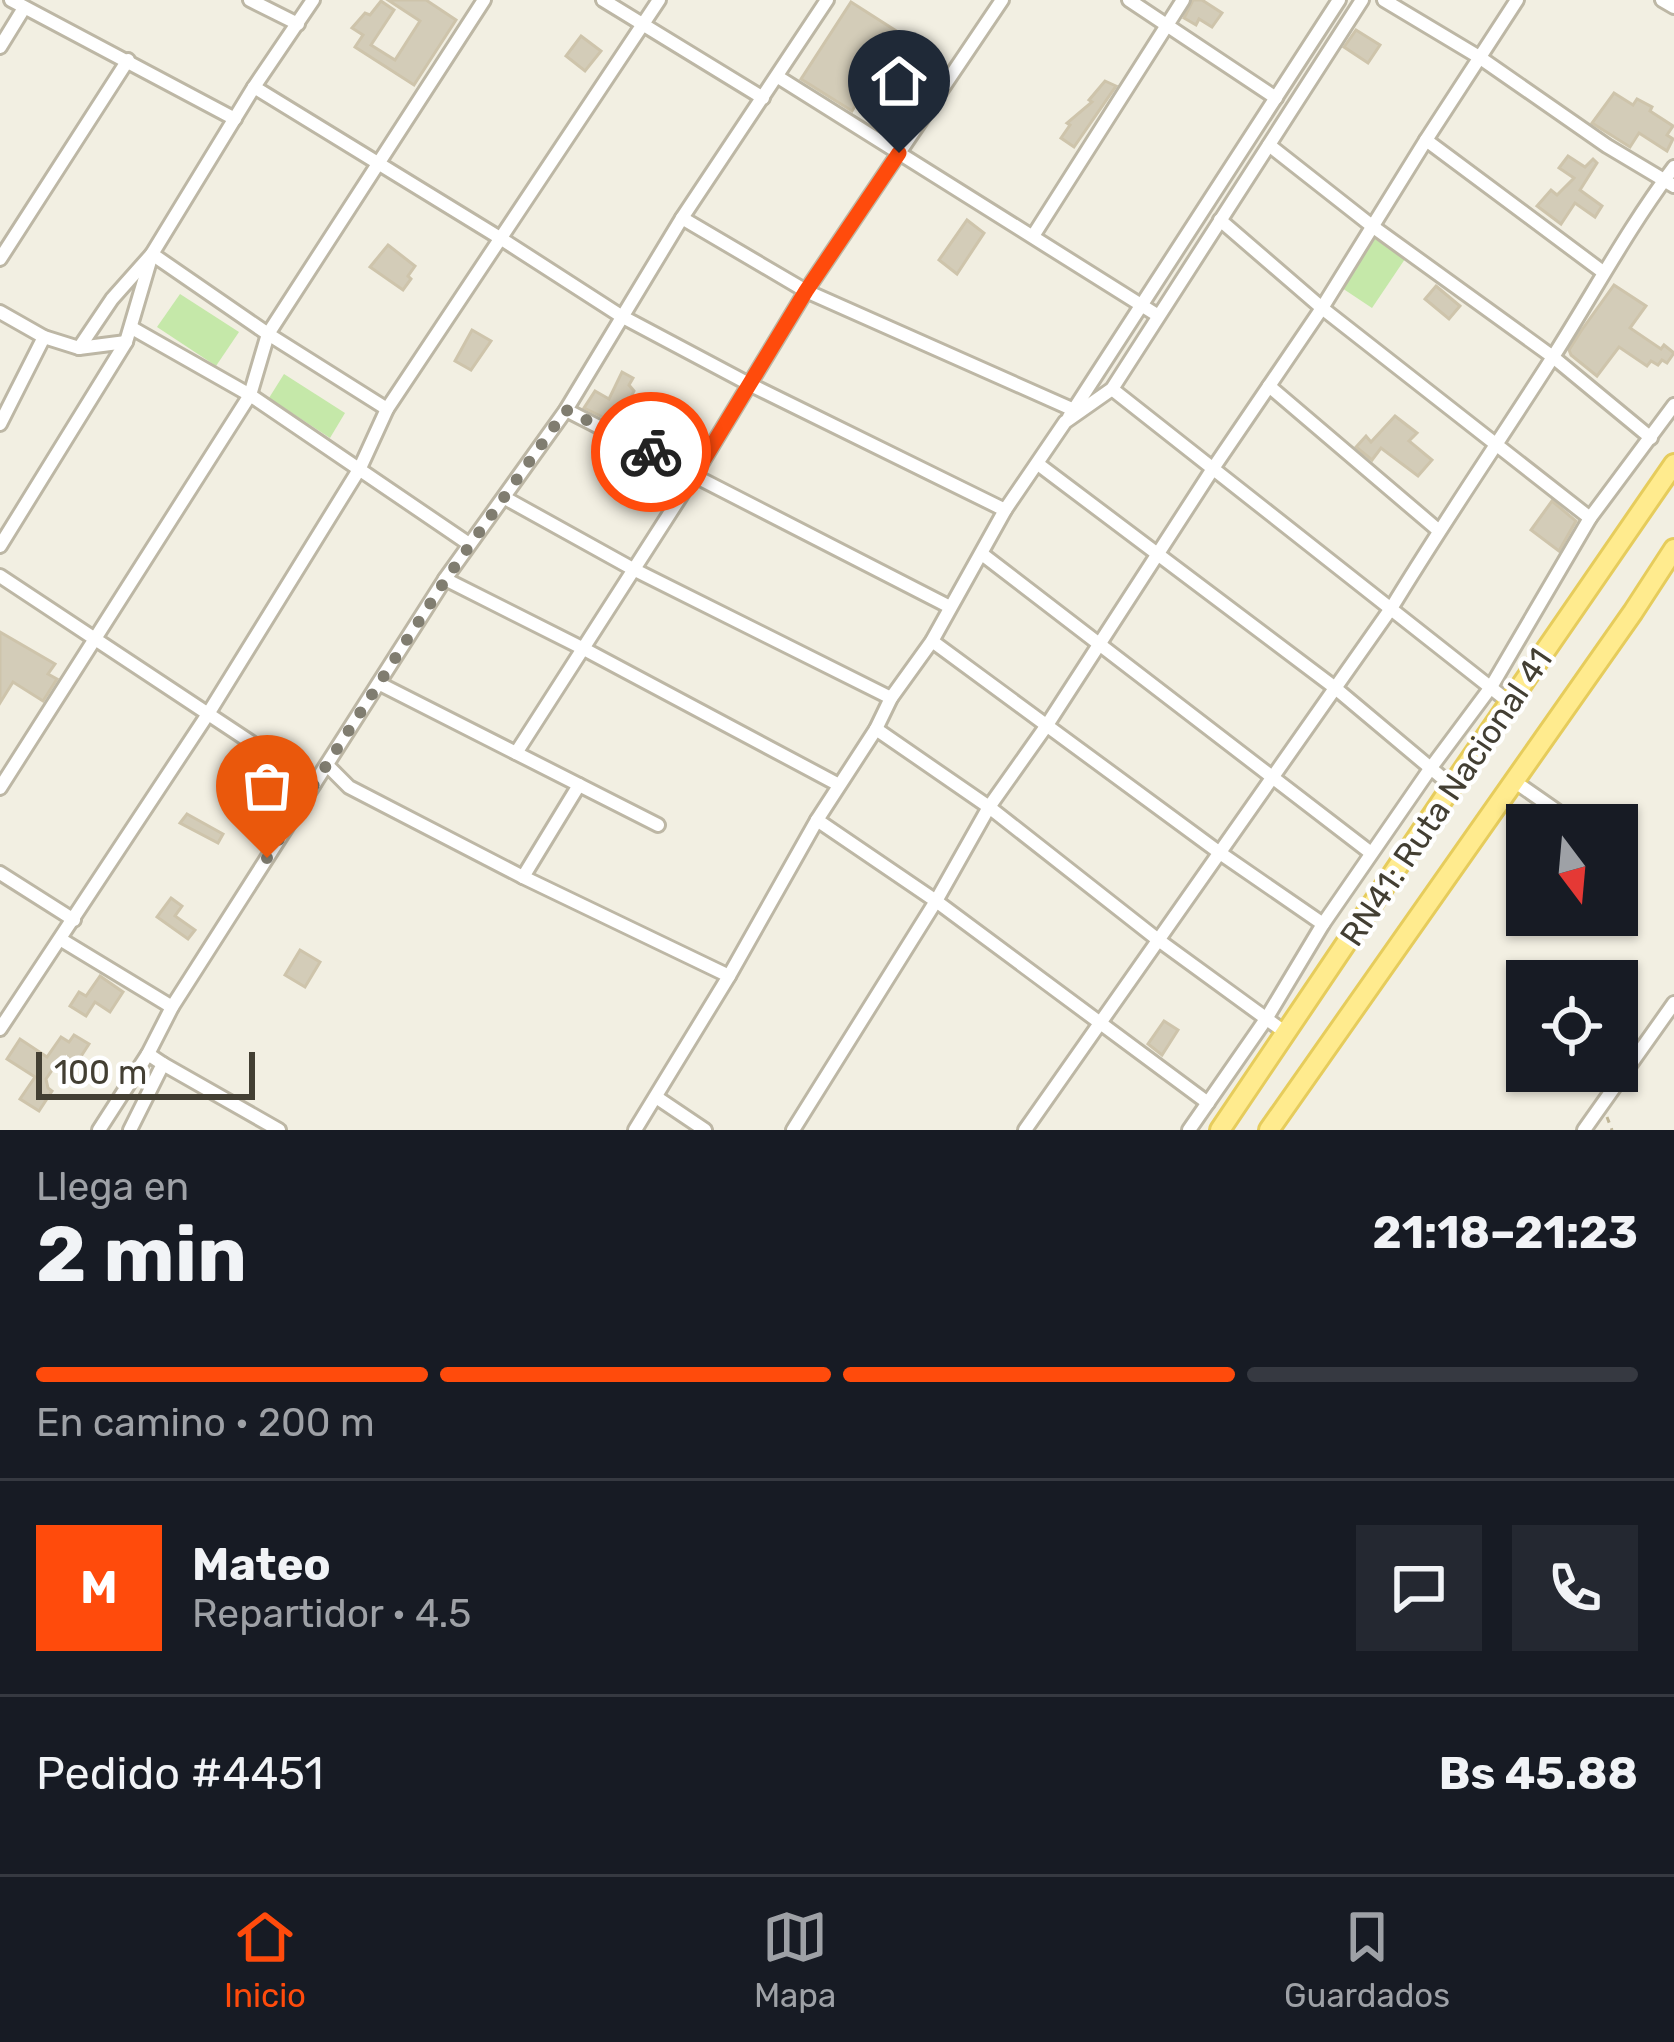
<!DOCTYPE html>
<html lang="es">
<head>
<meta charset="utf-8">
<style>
  :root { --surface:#171b24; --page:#242831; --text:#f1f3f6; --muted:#9ea1a6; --line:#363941; --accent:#ff4b0c }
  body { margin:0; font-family:Rubik,sans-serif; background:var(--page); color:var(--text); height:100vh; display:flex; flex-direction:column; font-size:45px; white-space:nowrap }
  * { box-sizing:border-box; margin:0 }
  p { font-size:39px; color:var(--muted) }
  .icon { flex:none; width:66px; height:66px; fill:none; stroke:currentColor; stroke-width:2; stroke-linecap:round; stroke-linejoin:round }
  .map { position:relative; height:1130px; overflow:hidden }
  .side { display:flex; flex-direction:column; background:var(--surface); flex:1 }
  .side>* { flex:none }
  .needle { width:78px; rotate:164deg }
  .tools { position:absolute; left:1506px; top:804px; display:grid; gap:24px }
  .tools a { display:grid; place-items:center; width:132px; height:132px; border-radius:0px; background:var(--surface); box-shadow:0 3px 9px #0004; font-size:60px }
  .scale { position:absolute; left:36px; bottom:30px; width:219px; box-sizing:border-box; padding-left:12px; border:6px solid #433f33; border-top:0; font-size:33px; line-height:42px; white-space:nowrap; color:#433f33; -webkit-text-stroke:9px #fff; paint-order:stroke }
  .pin { position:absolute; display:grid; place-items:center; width:102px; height:102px; color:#fff; margin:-123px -51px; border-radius:50% 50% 50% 0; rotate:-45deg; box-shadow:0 0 12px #0007 }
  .pin .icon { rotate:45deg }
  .courier { position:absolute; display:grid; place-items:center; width:120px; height:120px; margin:-60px; border:9px solid #ff4b0c; border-radius:50%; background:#fff; color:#222; box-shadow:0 3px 15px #0007 }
  .summary em { font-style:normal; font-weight:700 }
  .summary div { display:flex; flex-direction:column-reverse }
  .summary { display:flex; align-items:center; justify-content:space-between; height:204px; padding:0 36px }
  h1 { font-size:78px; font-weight:700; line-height:90px }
  .bar { display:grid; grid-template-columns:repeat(4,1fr); gap:18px 12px; align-content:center; height:144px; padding:0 36px }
  .bar i { height:15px; border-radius:9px; background:var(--line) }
  .bar .selected { background:var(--accent) }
  .bar p { grid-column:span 4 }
  .line { display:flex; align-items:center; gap:30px; padding:0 36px; border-top:3px solid var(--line) }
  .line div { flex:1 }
  .round { display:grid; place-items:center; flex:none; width:126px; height:126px; border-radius:0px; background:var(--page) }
  .menu { display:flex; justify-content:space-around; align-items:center; height:168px; border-top:3px solid var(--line); background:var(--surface); font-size:33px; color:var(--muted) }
  .menu a { display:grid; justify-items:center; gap:6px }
  .menu .selected { color:var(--accent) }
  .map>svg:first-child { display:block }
  .green { fill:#c5e8a9 }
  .building { fill:#d3ccb8; stroke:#cec4ab; stroke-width:3 }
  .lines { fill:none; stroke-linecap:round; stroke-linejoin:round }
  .minor-casing { stroke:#bdb7a5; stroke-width:18 }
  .primary-casing { stroke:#e6cc5c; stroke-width:24 }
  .path { stroke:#bfb596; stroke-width:3; stroke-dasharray:6 6; stroke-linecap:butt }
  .minor { stroke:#fff; stroke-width:12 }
  .primary { stroke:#ffeb8e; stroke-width:18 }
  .done { stroke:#807d70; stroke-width:12; stroke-dasharray:0 21.6 }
  .route { stroke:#ff4b0c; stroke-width:15 }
  .labels { text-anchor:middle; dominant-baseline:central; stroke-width:9; stroke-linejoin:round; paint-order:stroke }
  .street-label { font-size:33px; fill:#433f33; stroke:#fff }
</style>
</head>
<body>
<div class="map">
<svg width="1674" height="1130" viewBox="0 0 1674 1130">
  <rect width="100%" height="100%" fill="#f2efe2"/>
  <g class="green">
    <polygon points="1375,239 1405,259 1372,308 1342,288"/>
    <polygon points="180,294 239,332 216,366 157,327"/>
    <polygon points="284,374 345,413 330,438 269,398"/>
  </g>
  <g class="building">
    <polygon points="388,0 426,0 456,20 414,85 355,47 363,35 352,28 365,13 370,15 381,1 394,10 371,45 395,60 420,21"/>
    <polygon points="1193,0 1202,0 1222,13 1212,27 1199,19 1196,25 1184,18"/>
    <polygon points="851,2 901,34 852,111 801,79"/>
    <polygon points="1356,30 1380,45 1368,63 1344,47"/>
    <polygon points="581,36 601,51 585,71 566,56"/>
    <polygon points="1105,81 1116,86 1074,147 1061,138 1070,125 1067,123 1092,102 1089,100"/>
    <polygon points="1614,93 1633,105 1637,99 1652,107 1650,111 1673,126 1667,135 1673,139 1667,151 1639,133 1630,147 1592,123"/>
    <polygon points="1568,156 1585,167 1593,159 1597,163 1580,190 1602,206 1595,217 1575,203 1561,224 1537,206 1551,190 1557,195 1574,178 1559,168"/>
    <polygon points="967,220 984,233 957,274 939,260"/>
    <polygon points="388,245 415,266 408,276 411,279 403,290 370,267"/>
    <polygon points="1614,285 1646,306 1630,328 1661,349 1664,345 1674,353 1667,363 1662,360 1658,365 1651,361 1647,366 1619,347 1597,376 1571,355 1569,350 1581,331"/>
    <polygon points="1436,286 1460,306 1449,319 1425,299"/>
    <polygon points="472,330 491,341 471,370 455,361"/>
    <polygon points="622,372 633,378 629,385 634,391 617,424 584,408 595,391 609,399"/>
    <polygon points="1395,416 1417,433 1409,441 1432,460 1418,476 1381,448 1372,460 1356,447 1366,436 1371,442"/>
    <polygon points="1552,501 1576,521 1559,551 1531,530"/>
    <polygon points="0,632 55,664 48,674 57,679 43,701 13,682 0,703"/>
    <polygon points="187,814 223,834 218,843 180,823"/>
    <polygon points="171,898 182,906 175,916 195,930 188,939 157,917"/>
    <polygon points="300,950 320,962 305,987 285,975"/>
    <polygon points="100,976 123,992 110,1012 95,1002 86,1016 70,1006 79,992 86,996"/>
    <polygon points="1164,1021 1178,1030 1162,1055 1148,1044"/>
    <polygon points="74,1035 89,1044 78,1061 73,1059 66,1069 57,1063 46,1079 48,1088 52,1091 39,1111 20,1099 35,1077 7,1059 20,1039 47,1057 61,1037 69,1042"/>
  </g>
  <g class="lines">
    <defs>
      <g id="minor">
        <polyline points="11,0 235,119"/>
        <polyline points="250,0 298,24"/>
        <polyline points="603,0 763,98"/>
        <polyline points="1129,0 1276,98"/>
        <polyline points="1384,0 1479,57 1607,146 1674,186"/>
        <polyline points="1662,0 1674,7"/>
        <polyline points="0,47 24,8"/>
        <polyline points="778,77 1157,315"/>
        <polyline points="254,87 500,238 621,316 749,384 1005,510"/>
        <polyline points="1426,140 1603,272"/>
        <polyline points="1269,145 1372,226 1553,357 1651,438"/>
        <polyline points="682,218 806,291 1074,410"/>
        <polyline points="1220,220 1322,308 1590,518"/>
        <polyline points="1033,236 1183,0"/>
        <polyline points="0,259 128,60"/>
        <polyline points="0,312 44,337 79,348 126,342"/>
        <polyline points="132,328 250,395 469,544"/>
        <polyline points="79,348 112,299 152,254 268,334 387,409"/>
        <polyline points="1269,386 1438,530"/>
        <polyline points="1112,389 1509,702"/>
        <polyline points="566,410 950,607"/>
        <polyline points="1069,417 1339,0"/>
        <polyline points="0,424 44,337"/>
        <polyline points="1038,464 1334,687 1452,786"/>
        <polyline points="505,498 633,569 891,698"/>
        <polyline points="0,546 126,342 152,254 254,87 313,0"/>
        <polyline points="982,554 1371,853"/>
        <polyline points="0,576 314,784"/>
        <polyline points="445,579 584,649 839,785"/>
        <polyline points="932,641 1220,853 1323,924 1430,769 1491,687 1590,518 1674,405"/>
        <polyline points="380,684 658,825"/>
        <polyline points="876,729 989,807 1157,939 1286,1033"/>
        <polyline points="516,753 695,474 806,291 1002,0"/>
        <polyline points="327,765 349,787 523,877 729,976"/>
        <polyline points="1514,781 1577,825"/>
        <polyline points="0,788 250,395 268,334 484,0"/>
        <polyline points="817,820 936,901 1208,1103"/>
        <polyline points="0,873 74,920"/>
        <polyline points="523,877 579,785"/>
        <polyline points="60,939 172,1007"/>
        <polyline points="0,1029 208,714 360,468 387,409 659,0"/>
        <polyline points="163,1064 279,1130"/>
        <polyline points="656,1097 705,1130"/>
        <polyline points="99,1130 148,1054"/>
        <polyline points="130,1130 163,1064 148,1054 172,1007 445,579 566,410 682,218 827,0"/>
        <polyline points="635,1130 729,976 817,820 876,729 891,698 932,641 1005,510 1065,422 1112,389 1362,0"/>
        <polyline points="793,1130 936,901 989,807 1047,725 1214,467 1322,308 1426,140 1517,0"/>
        <path d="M1025,1130L1392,607C1443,523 1498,443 1551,360C1592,296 1628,228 1674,167"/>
        <polyline points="1189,1130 1266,1019 1323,924"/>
        <polyline points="1584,1130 1674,1003"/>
      </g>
      <g id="primary">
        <polyline points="1220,1130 1452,786 1674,464"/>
        <polyline points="1269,1130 1633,612 1674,549"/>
      </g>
    </defs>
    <use href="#minor" class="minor-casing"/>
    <use href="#primary" class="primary-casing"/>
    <polyline class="path" points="1607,1117 1612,1130"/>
    <use href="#minor" class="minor"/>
    <use href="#primary" class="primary"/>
  </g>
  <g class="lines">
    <polyline class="done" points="267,858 446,579 566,410 651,452"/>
    <polyline class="route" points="651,452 695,474 806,291 899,153"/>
  </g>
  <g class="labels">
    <g class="street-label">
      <text transform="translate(1446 797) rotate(-56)">RN41: Ruta Nacional 41</text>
    </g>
  </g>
</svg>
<div class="tools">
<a><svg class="needle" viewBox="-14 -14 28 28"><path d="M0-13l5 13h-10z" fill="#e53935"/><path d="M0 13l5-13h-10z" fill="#9ea1a6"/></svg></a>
<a><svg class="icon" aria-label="locate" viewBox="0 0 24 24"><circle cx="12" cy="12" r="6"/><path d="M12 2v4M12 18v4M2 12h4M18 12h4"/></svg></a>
</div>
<div class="scale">100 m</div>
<div class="pin" style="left:267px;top:858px;background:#ea580c"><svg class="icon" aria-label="bag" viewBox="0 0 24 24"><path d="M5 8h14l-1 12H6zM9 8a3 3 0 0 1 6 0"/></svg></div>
<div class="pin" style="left:899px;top:153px;background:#1f2937"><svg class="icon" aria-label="home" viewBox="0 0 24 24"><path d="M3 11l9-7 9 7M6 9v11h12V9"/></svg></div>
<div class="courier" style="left:651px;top:452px"><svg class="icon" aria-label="bike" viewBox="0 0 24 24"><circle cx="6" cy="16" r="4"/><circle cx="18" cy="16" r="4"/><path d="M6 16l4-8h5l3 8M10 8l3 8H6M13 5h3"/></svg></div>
</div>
<section class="side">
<div class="summary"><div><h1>2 min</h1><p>Llega en</p></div><em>21:18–21:23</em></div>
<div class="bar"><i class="selected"></i><i class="selected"></i><i class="selected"></i><i></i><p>En camino · 200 m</p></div>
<div class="line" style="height:216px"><b class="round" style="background:var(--accent);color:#fff">M</b><div><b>Mateo</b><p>Repartidor · 4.5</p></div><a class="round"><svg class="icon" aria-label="chat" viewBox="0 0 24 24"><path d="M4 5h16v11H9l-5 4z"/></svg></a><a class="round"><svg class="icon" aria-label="phone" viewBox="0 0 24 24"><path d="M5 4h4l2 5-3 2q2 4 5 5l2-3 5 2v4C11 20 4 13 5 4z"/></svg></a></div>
<div class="line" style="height:156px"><div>Pedido #4451</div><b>Bs 45.88</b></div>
</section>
<nav class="menu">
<a class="selected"><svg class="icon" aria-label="home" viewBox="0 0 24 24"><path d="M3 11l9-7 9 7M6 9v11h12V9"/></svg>Inicio</a>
<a><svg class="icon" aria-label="map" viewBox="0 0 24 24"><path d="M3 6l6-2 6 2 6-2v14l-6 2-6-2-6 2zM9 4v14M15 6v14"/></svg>Mapa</a>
<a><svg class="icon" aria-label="saved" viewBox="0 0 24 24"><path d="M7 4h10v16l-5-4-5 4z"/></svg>Guardados</a>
</nav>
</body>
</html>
